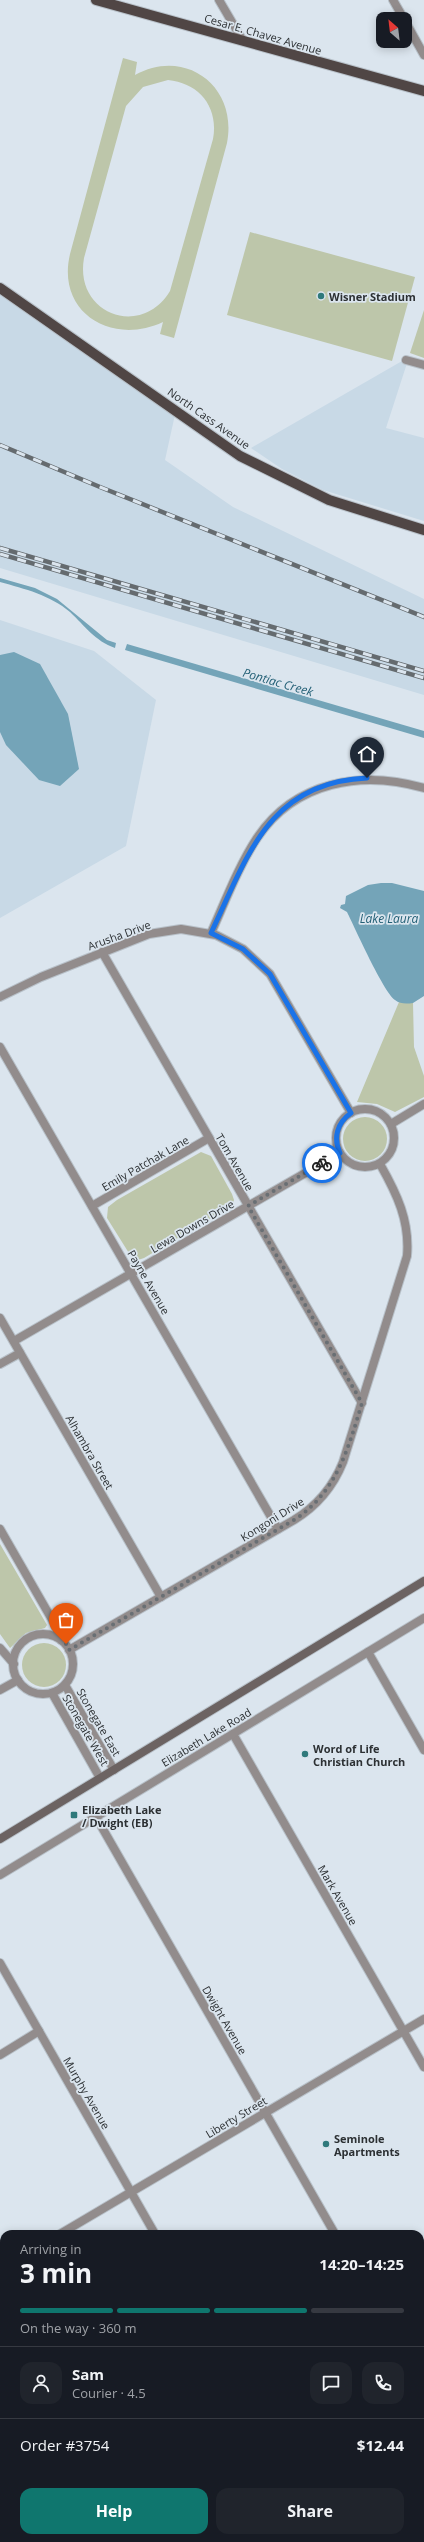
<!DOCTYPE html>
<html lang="en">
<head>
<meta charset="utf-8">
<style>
  :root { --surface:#171b24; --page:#20242c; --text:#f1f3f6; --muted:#9ea1a6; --line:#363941; --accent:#0f766e }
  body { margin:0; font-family:"Open Sans",sans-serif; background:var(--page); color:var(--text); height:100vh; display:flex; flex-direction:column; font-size:15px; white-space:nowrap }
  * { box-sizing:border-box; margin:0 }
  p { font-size:13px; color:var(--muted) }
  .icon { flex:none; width:22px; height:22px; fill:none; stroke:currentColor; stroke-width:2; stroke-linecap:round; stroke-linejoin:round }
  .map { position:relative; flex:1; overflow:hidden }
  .sheet { position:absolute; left:0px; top:2230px; width:424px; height:312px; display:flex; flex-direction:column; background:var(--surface); border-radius:12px 12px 0 0; box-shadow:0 2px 10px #0003 }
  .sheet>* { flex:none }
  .needle { width:26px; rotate:332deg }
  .fabs { position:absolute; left:376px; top:12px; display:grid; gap:8px }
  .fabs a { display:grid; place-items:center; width:36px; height:36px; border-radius:8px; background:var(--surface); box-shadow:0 2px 10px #0003; font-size:20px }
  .pin { position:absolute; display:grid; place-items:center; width:34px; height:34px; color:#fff; margin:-41px -17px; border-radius:50% 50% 50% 0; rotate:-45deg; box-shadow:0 0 4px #0007 }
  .pin .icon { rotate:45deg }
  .courier { position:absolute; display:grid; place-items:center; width:40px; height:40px; margin:-20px; border:3px solid #1a73e8; border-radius:50%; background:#fff; color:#222; box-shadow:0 1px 5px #0007 }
  .head em { font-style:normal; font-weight:700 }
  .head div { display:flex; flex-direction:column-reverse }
  .head { display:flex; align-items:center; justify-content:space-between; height:68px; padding:0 20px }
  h1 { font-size:26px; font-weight:700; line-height:30px }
  .bar { display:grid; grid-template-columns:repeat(4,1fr); gap:6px 4px; align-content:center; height:48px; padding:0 20px }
  .bar i { height:5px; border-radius:3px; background:var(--line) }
  .bar .on { background:var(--accent) }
  .bar p { grid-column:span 4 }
  .line { display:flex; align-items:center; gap:10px; padding:0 20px; border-top:1px solid var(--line) }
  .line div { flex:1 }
  .round { display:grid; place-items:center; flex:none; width:42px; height:42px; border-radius:12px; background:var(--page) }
  .button { display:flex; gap:8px; margin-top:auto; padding:8px 20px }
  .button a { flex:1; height:46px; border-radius:12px; background:var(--accent); color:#fff; font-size:16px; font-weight:700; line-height:46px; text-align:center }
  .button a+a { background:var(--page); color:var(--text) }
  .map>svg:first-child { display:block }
  .built { fill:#c8d9e6 }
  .green { fill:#bdc6aa; fill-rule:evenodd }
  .water { fill:#74a4b8 }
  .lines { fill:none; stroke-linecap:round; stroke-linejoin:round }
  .minor-casing { stroke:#b8c1c9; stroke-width:10 }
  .secondary-casing { stroke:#b8c1c9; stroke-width:10 }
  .primary-casing { stroke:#b8c1c9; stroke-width:12 }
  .minor { stroke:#928c8c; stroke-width:8 }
  .secondary { stroke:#6c6362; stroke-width:8 }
  .primary { stroke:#504645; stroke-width:10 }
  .rail-casing { stroke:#656b6f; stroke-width:4.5 }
  .rail { stroke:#dbe5ee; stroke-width:3; stroke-dasharray:9; stroke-linecap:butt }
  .done { stroke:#696f74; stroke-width:4; stroke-dasharray:0 7.2 }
  .route { stroke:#1a73e8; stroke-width:5 }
  .poi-dot { fill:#2f797b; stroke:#dbe5ee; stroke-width:1.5 }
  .labels { text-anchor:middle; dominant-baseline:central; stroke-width:3.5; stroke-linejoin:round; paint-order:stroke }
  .street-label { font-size:11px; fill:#2c3033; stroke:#dbe5ee }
  .poi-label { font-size:11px; font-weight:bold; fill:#2c3033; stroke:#dbe5ee; text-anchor:start }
  .water-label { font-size:12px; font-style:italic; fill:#225f75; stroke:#dbe5ee }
</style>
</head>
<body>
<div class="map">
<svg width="424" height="2542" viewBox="0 0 424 2542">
  <rect width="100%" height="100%" fill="#dbe5ee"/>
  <g class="built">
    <polygon points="0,288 176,410 165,460 233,507 424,599 424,695 0,568"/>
    <polygon points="409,357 386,428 424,438 424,521 323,490 282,469 251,448"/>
    <polygon points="0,620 94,651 156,700 126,846 0,918"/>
    <polygon points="424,2495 424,2542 360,2542 367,2538 420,2538 420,2497"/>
    <polygon points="157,2538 320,2538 322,2542 159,2542"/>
  </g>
  <g class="green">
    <path d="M123,58L137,62L135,75C185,47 238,86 227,143L174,338L160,334L163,322C112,346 56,313 70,254ZM168,80C199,83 219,107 213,139L170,291C141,339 74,314 84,258L126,106L143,87Z"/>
    <polygon points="250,232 415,277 392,361 227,315"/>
    <polygon points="424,310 424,358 410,353"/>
    <polygon points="399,1002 413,1003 414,1047 424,1076 424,1097 395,1112 377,1104 357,1102"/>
    <circle cx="365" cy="1139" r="22"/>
    <polygon points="201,1152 211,1156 232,1194 234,1200 232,1206 144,1258 138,1260 132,1258 107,1218 108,1207 117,1200"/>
    <polygon points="0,1544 47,1625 45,1628 26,1633 10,1648 0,1634"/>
    <circle cx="44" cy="1665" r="22"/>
  </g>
  <g class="water">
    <path d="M0,578L35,588L57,599L107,640L116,643L115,648C95,641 85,626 70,612C50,595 25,589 0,582Z"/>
    <polygon points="127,644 424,731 424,738 125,650"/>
    <polygon points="14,652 40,664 68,714 79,769 60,786 39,780 6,745 0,732 0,655"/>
    <path d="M381,883H392L424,891V996L413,1003C406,1004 400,1004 395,1000C383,991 355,928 347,912L340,908L341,905L345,904L346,896L368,885Z"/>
  </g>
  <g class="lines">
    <defs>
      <g id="minor">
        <polyline points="219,0 243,41"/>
        <polyline points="393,0 404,19"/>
        <polyline points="405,21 424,55"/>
        <polyline points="406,360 424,365"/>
        <path d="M211,933C225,902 238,867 257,838C295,781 362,770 424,788"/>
        <polyline points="102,952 362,1403"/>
        <polyline points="0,997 41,977 149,934 181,929 216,935 243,949 270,974 351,1113"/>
        <polyline points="0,1047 278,1529"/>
        <circle cx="365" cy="1138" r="29"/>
        <polyline points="391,1124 424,1104"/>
        <polyline points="92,1206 209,1138"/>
        <polyline points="0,1318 161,1597"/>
        <polyline points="14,1341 340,1153"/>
        <polyline points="0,1364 20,1353"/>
        <polyline points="0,1529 54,1623 61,1640"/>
        <circle cx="43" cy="1664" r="30"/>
        <polyline points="0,1648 14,1664"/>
        <path d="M69,1650L294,1520C317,1506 333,1487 343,1462L407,1256C410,1221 397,1194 380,1164"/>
        <polyline points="368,1652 424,1750"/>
        <polyline points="65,1685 114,1770"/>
        <polyline points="0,1690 18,1680"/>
        <polyline points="52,1693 100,1778"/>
        <polyline points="233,1734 424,2067"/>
        <polyline points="96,1817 335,2234"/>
        <polyline points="0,1875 424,1618"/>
        <polyline points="0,1963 155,2234"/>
        <polyline points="0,2055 39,2031"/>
        <polyline points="60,2234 424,2019"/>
        <polyline points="0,2269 4,2267"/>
        <polyline points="420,2383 424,2390"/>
        <polyline points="0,2453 4,2450"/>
        <polyline points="147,2538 150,2542"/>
        <polyline points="329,2538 331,2542"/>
      </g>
      <polyline id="secondary" points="0,1839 424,1581"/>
      <g id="primary">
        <polyline points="96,0 424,91"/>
        <polyline points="0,288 240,456 329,500 424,530"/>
      </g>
    </defs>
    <use href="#minor" class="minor-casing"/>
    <use href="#secondary" class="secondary-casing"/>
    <use href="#primary" class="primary-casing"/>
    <use href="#minor" class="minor"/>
    <use href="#secondary" class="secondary"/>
    <use href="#primary" class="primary"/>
    <defs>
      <g id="rail">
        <polyline points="0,445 100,487 424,617"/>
        <polyline points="0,548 424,671"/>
        <polyline points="0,554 424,678"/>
      </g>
    </defs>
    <use href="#rail" class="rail-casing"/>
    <use href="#rail" class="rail"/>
  </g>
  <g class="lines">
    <path class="done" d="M66,1644L69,1650L294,1520C337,1492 348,1449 362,1403L248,1206L322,1163"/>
    <path class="route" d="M322,1163L340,1153C333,1138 337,1123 351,1113L270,974L243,949L211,933C247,858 268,782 367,778"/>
  </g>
  <g class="poi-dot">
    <circle cx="321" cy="296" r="4"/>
    <circle cx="305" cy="1754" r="4"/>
    <rect x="70" y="1811" width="8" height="8" rx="2"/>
    <circle cx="326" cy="2144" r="4"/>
  </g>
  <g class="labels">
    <g class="street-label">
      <text transform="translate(263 34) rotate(16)">Cesar E. Chavez Avenue</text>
      <text transform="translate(209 418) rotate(35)">North Cass Avenue</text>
      <text transform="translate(119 935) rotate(-20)">Arusha Drive</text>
      <text transform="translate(235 1162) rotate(60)">Tom Avenue</text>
      <text transform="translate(145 1163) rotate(-30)">Emily Patchak Lane</text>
      <text transform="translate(192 1226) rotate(-30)">Lewa Downs Drive</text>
      <text transform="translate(149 1282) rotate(60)">Payne Avenue</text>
      <text transform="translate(90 1452) rotate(60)">Alhambra Street</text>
      <text transform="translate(272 1519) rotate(-32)">Kongoni Drive</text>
      <text transform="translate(99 1722) rotate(60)">Stonegate East</text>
      <text transform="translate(86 1730) rotate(60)">Stonegate West</text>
      <text transform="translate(206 1737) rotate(-31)">Elizabeth Lake Road</text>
      <text transform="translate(338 1895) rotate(60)">Mark Avenue</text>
      <text transform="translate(225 2020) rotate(60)">Dwight Avenue</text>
      <text transform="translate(87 2093) rotate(60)">Murphy Avenue</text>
      <text transform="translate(236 2117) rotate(-31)">Liberty Street</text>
    </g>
    <g class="poi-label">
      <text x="329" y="296">Wisner Stadium</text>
      <text x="313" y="1748">Word of Life<tspan x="313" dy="13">Christian Church</tspan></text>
      <text x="82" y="1809">Elizabeth Lake<tspan x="82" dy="13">/ Dwight (EB)</tspan></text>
      <text x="334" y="2138">Seminole<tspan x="334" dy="13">Apartments</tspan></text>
    </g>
    <g class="water-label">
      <text transform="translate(278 682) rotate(16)">Pontiac Creek</text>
      <text x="389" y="918">Lake Laura</text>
    </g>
  </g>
</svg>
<div class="fabs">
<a><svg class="needle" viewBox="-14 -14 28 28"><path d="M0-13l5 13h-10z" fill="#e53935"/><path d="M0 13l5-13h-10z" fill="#9ea1a6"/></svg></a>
</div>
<div class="pin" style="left:66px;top:1644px;background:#ea580c"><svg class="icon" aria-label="bag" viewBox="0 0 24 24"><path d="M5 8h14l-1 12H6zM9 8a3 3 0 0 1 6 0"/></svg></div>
<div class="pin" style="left:367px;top:778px;background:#1f2937"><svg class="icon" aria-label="home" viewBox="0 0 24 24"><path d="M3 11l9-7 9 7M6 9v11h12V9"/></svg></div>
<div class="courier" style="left:322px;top:1163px"><svg class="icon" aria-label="bike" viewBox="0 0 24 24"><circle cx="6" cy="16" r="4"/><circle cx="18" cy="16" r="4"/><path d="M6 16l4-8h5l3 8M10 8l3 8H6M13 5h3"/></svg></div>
<section class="sheet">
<div class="head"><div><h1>3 min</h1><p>Arriving in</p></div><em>14:20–14:25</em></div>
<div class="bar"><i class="on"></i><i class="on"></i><i class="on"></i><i></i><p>On the way · 360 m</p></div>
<div class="line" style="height:72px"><a class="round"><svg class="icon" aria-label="person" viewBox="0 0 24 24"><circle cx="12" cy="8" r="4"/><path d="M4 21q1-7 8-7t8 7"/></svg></a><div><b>Sam</b><p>Courier · 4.5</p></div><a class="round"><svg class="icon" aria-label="chat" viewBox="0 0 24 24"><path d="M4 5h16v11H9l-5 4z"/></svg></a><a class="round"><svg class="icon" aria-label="phone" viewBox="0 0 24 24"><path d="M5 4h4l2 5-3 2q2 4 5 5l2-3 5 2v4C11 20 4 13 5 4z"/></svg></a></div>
<div class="line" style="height:52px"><div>Order #3754</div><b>$12.44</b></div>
<div class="button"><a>Help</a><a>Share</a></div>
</section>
</div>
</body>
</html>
